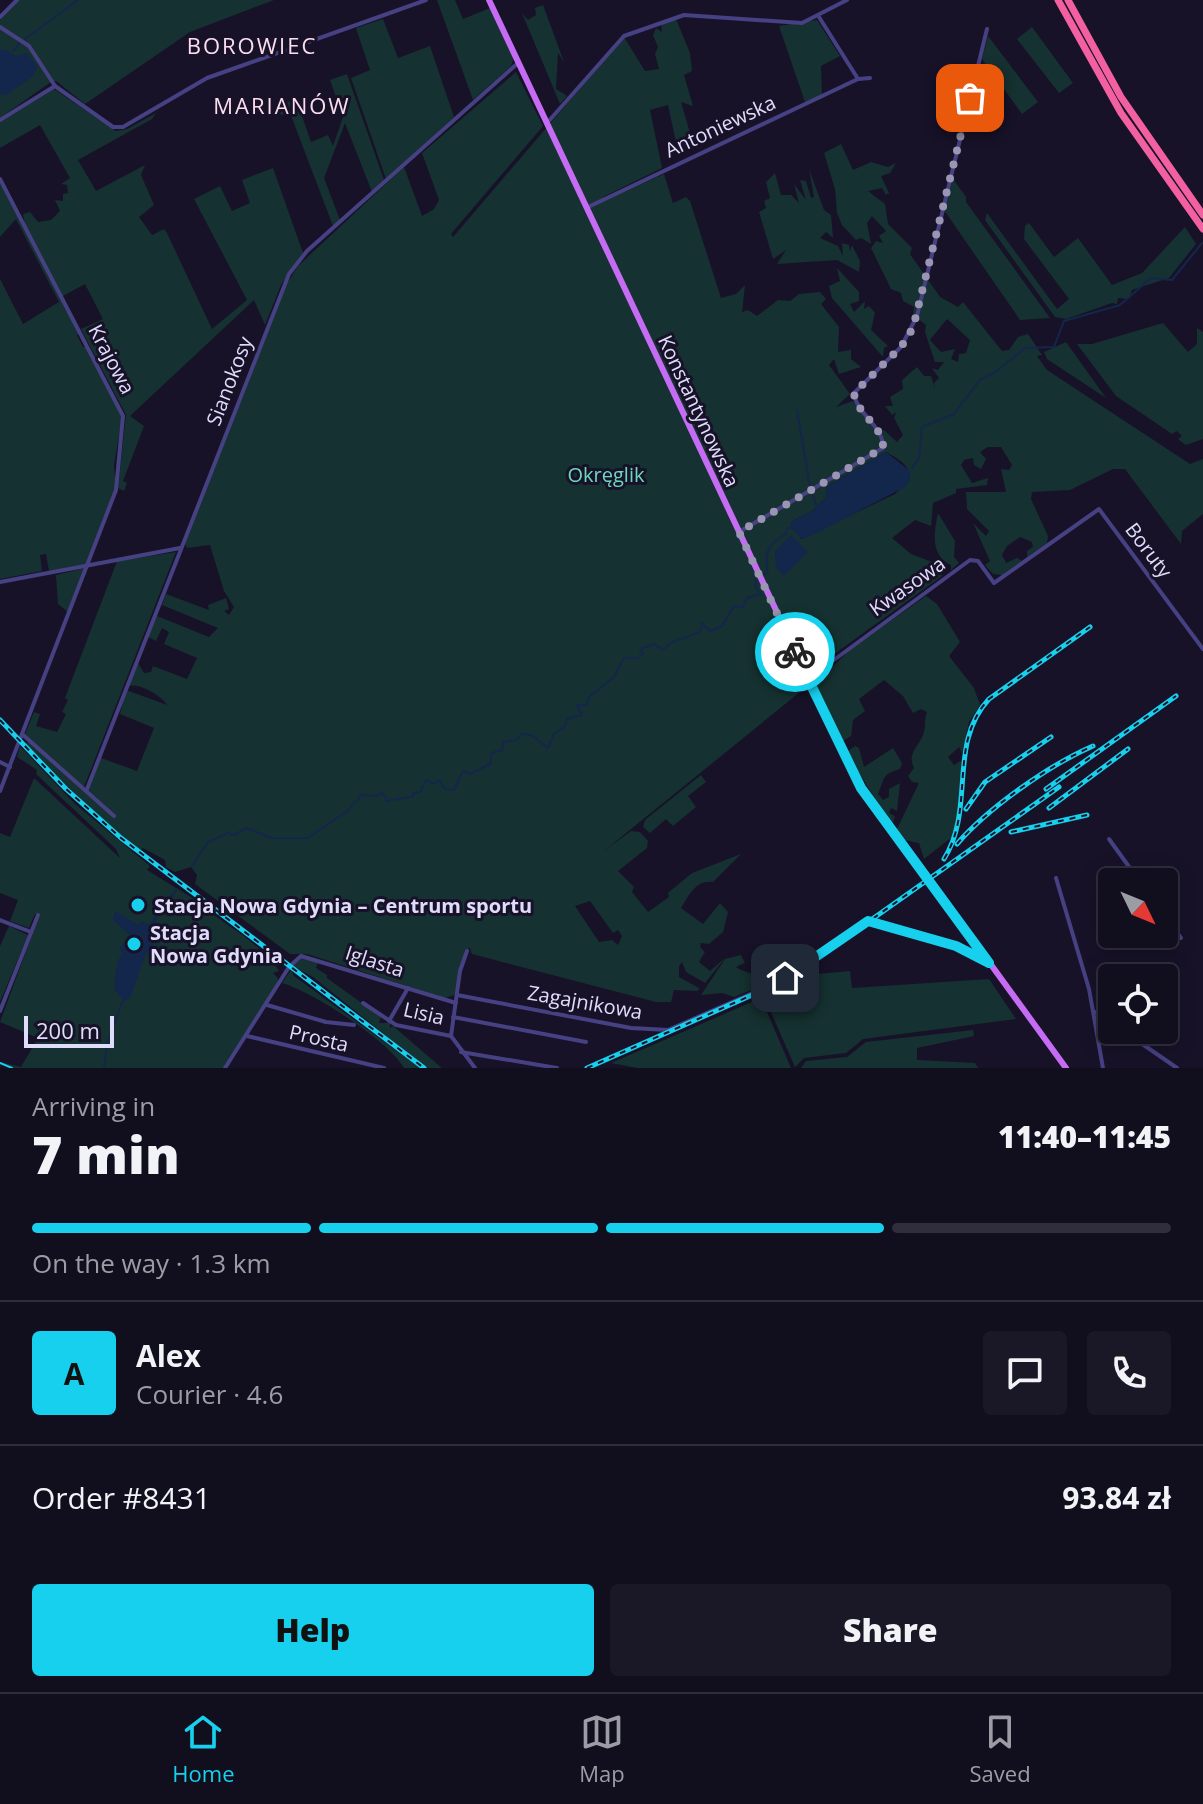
<!DOCTYPE html>
<html lang="en">
<head>
<meta charset="utf-8">
<style>
  :root { --surface:#110e1e; --page:#1a1727; --text:#f1f3f6; --muted:#9c9ca4; --line:#302e3c; --accent:#17d0ed }
  body { margin:0; font-family:"Open Sans",sans-serif; background:var(--page); color:var(--text); height:100vh; display:flex; flex-direction:column; font-size:30px; white-space:nowrap }
  * { box-sizing:border-box; margin:0 }
  p { font-size:26px; color:var(--muted) }
  .icon { flex:none; width:44px; height:44px; fill:none; stroke:currentColor; stroke-width:2; stroke-linecap:round; stroke-linejoin:round }
  .map { position:relative; height:1068px; overflow:hidden }
  .sheet { display:flex; flex-direction:column; background:var(--surface); flex:1 }
  .sheet>* { flex:none }
  .needle { width:52px; rotate:133deg }
  .buttons { position:absolute; left:1098px; top:868px; display:grid; gap:16px }
  .buttons a { display:grid; place-items:center; width:80px; height:80px; border-radius:8px; background:var(--surface); box-shadow:0 4px 20px #0003,0 0 0 2px var(--line); font-size:40px }
  .scale { position:absolute; left:24px; bottom:20px; width:90px; box-sizing:border-box; padding-left:8px; border:4px solid #e0dcfc; border-top:0; font-size:22px; line-height:28px; white-space:nowrap; color:#e0dcfc; -webkit-text-stroke:6px #171228; paint-order:stroke }
  .pin { position:absolute; display:grid; place-items:center; width:68px; height:68px; color:#fff; margin:-34px; border-radius:16px; box-shadow:0 4px 12px #0006 }
  .courier { position:absolute; display:grid; place-items:center; width:80px; height:80px; margin:-40px; border:6px solid #17d0ed; border-radius:50%; background:#fff; color:#222; box-shadow:0 2px 10px #0007 }
  .headline em { font-style:normal; font-weight:800 }
  .headline div { display:flex; flex-direction:column-reverse }
  .headline { display:flex; align-items:center; justify-content:space-between; height:136px; padding:0 32px }
  h1 { font-size:52px; font-weight:800; line-height:60px }
  .bar { display:grid; grid-template-columns:repeat(4,1fr); gap:12px 8px; align-content:center; height:96px; padding:0 32px }
  .bar i { height:10px; border-radius:6px; background:var(--line) }
  .bar .on { background:var(--accent) }
  .bar p { grid-column:span 4 }
  .line { display:flex; align-items:center; gap:20px; padding:0 32px; border-top:2px solid var(--line) }
  .line div { flex:1 }
  .round { display:grid; place-items:center; flex:none; width:84px; height:84px; border-radius:8px; background:var(--page) }
  .cta { display:flex; gap:16px; margin-top:auto; padding:16px 32px }
  .cta a { flex:1; height:92px; border-radius:8px; background:var(--accent); color:#111; font-size:32px; font-weight:800; line-height:92px; text-align:center }
  .cta a+a { background:var(--page); color:var(--text) }
  .dock { display:flex; justify-content:space-around; align-items:center; height:112px; border-top:2px solid var(--line); background:var(--surface); font-size:22px; color:var(--muted) }
  .dock a { display:grid; justify-items:center; gap:4px }
  .dock .on { color:var(--accent) }
  .map>svg:first-child { display:block }
  .green { fill:#163131; fill-rule:evenodd }
  .water { fill:#13264b }
  .lines { fill:none; stroke-linecap:round; stroke-linejoin:round }
  .stream { stroke:#13264b; stroke-width:2 }
  .minor { stroke:#464183; stroke-width:4 }
  .major { stroke:#c56bf4; stroke-width:6 }
  .highway { stroke:#f360a1; stroke-width:7 }
  .tram { stroke:#17d0ed; stroke-width:2 }
  .rail-casing { stroke:#17d0ed; stroke-width:5 }
  .rail { stroke:#171228; stroke-width:2; stroke-dasharray:6; stroke-linecap:butt }
  .done { stroke:#9a95b2; stroke-width:8; stroke-dasharray:0 14.4 }
  .route { stroke:#17d0ed; stroke-width:10 }
  .poi-dot { fill:#17d0ed; stroke:#171228; stroke-width:3 }
  .labels { text-anchor:middle; dominant-baseline:central; stroke-width:6; stroke-linejoin:round; paint-order:stroke }
  .street-label { font-size:20px; fill:#e0dcfc; stroke:#171228 }
  .park-label { font-size:20px; fill:#6cd8c0; stroke:#171228 }
  .poi-label { font-size:20px; font-weight:bold; fill:#e0dcfc; stroke:#171228; text-anchor:start }
  .neighbourhood-label { font-size:22px; letter-spacing:2px; fill:#fcddf0; stroke:#171228 }
</style>
</head>
<body>
<div class="map">
<svg width="1203" height="1068" viewBox="0 0 1203 1068">
  <rect width="100%" height="100%" fill="#171228"/>
  <g class="green">
    <polygon points="19,0 274,0 190,32 85,104 56,81 51,82 0,118 0,20"/>
    <polygon points="437,0 455,0 463,19 490,8 514,58 511,66 473,100"/>
    <polygon points="543,5 564,62 558,53 556,89 567,96 560,104 522,13 528,20 536,15 535,8"/>
    <polygon points="383,19 398,58 430,46 454,117 386,179 351,78 370,70 356,28"/>
    <path d="M676,19L690,53L692,71L684,75L693,106L681,102L693,143L684,152L677,147L668,105L650,110L662,168L603,197L604,201L664,174L673,203L686,197L690,201L721,298L736,294L745,285L742,312L748,310L757,316L778,300L790,301L799,294L820,292L826,299L821,304L839,327L838,352L851,350V359L861,367L839,374L834,359L829,365L850,394L836,407L853,401L878,434L884,430L897,442L903,435L894,418L896,412L892,415L885,406H893L890,397L903,389L902,380L917,367L924,376H931L935,389L934,383L939,378L932,368L938,370L944,362H935L925,332L926,325L913,315L914,307L903,301L901,293L891,289L871,248L876,241L883,243L879,236L886,231L872,216L867,223L871,244L861,238L856,240L842,225L837,213L835,189L824,153L841,144L853,170L871,162L888,167L896,163L890,173L881,176L889,193L886,195L882,188L868,191L885,204L888,224L912,248L910,254L940,297L958,307L963,302L1002,351L1009,350L1018,337L1028,334L1042,355L1037,356L1047,370L1190,464L1203,459V514L1182,531L1181,544L1125,469H1113L1070,490L1032,492L1031,499L1048,536L1047,543L1027,557V551L1033,547L1032,542L1020,537L1007,546L1002,555L1006,563L1017,558L1022,561L1002,575L993,574L985,565L990,561L973,523L986,536L989,531L967,509L966,492H1006L1001,469L1009,470L1012,465L1001,447H988L980,452L986,459L981,469L974,465L973,458L964,460L961,465L972,483L988,478L987,485L956,489V493L933,503L931,526L915,520L892,538L911,554L935,563L942,576L804,676L805,687L800,692L604,851L631,831L640,832L648,841L647,848L618,871L634,887L632,892L648,912L669,897L668,893L692,873L741,854L713,882C696,880 689,895 681,908L703,924L720,903L728,912L723,932L709,944L701,943L700,947L705,952L699,962L710,971L725,958L705,983L686,972L682,962L679,966V977L699,988L698,991L674,990L671,1002H656L472,954L470,948L465,950L455,995L445,998L307,954H290L195,884L197,875L191,867L175,872L166,867L165,860L143,848L139,851L99,818L23,743L33,742L25,734L34,712L40,714L36,726L57,732L66,714L62,712L68,700L65,698L117,561L176,552L84,787L87,790L101,758L137,771L154,728L120,714L126,690L167,705C161,695 139,683 129,686L138,663L144,673L151,672L153,666L187,679L197,658L164,644L169,632L162,628L156,641L148,637L157,616L209,637L218,628L162,605L166,594L209,610L208,605L226,598L229,609L224,611L229,615L234,607L224,591L210,545L187,548L185,544L286,285L298,266L404,167L422,216L434,209L439,200L422,153L516,72L543,126L451,234L453,237L624,37L645,71L659,69L655,54L658,47L653,35L656,28L662,32L661,24ZM947,319L970,340L966,353L959,354L958,362L951,359L955,349L941,352L930,340ZM886,452C897,458 912,466 910,480L895,494L801,539L791,522L812,511L827,497L826,487ZM590,901L613,933L618,930L622,936L618,945L612,940L599,942L575,906Z"/>
    <polygon points="817,20 840,56 821,66 822,95 805,102 779,26"/>
    <polygon points="1032,27 1073,83 1059,93 1017,39"/>
    <polygon points="988,36 1038,102 1022,114 982,59"/>
    <polygon points="347,74 384,180 372,192 345,123 324,178 340,220 333,226 290,113 281,115 277,106 296,99 311,142 328,135 333,146 343,117 330,80"/>
    <polygon points="54,89 116,131 127,129 156,113 152,119 78,160 96,191 145,165 141,175 154,205 139,217 152,235 164,229 167,233 212,329 247,300 194,199 220,186 232,211 250,203 242,180 273,168 303,253 281,285 265,325 254,300 130,416 144,426 123,481 127,483 124,491 118,488 126,415 81,329 103,319 85,284 63,296 80,333 77,335 83,347 86,347 122,417 114,465 116,488 86,564 49,571 46,554 40,555 42,571 0,579 0,279 23,324 59,302 16,219 0,237 0,182 25,225 23,214 30,212 38,222 51,220 60,211 55,200 63,201 63,194 68,193 67,185 61,184 70,178 40,125 0,148 0,122"/>
    <polygon points="809,169 824,210 831,215 833,238 826,232 820,238 838,246 843,256 842,243 849,245 850,251 852,245 860,261 859,272 837,260 777,264 786,250 773,259 759,212 766,208 764,201 770,198 766,182 775,173 781,195 791,195 799,203 794,184 806,200 800,180 806,181 811,198 814,197"/>
    <polygon points="953,179 966,197 966,202 1050,318 1020,320 944,210"/>
    <polygon points="987,213 1057,309 1069,299 1024,239 1025,226 1029,223 1054,257 1078,238 1112,285 1142,273 1185,227 1196,244 1169,278 1132,290 1129,299 1118,298 1117,304 1112,303 1066,319 1055,317 985,220"/>
    <polygon points="837,268 859,292 859,301 850,304 854,312 865,301 864,309 869,306 875,313 871,330 888,346 884,348 883,357 832,298 829,286 840,281"/>
    <polygon points="1163,323 1188,352 1197,344 1197,328 1203,332 1203,439 1186,445 1178,439 1182,436 1177,431 1172,434 1116,396 1077,344 1092,344"/>
    <polygon points="1066,342 1106,398 1047,359 1044,352"/>
    <path d="M938,513L955,541L954,557L959,563L951,570V565C930,556 934,531 938,513Z"/>
    <polygon points="85,568 68,612 58,604 56,575"/>
    <path d="M926,596L937,604L960,642L949,656L974,688L980,705L969,722L962,753L959,747L948,757L954,765L962,760L957,828L952,837L924,859L919,843L904,840L897,829L919,783L912,782L908,776L914,768C906,752 920,747 924,732C926,725 924,719 927,712L921,709L913,713L903,696L884,680L859,699L865,711L853,720L851,736L843,741L815,683L851,649Z"/>
    <polygon points="20,746 74,803 150,866 147,870 194,899 193,906 203,913 214,915 245,937 270,957 279,971 273,973 278,978 277,984 223,1068 13,1068 0,1062 21,1067 38,1038 0,1022 39,916 35,914 29,928 10,921 18,900 0,893 0,833 10,837 34,778 120,858 116,849 36,774 37,770 17,757"/>
    <path d="M855,746L859,748L864,767L893,748L902,763L900,769C881,774 885,779 878,794L883,800L889,797V789L900,783L897,811L891,808L889,813L895,816L892,826L850,758L848,751Z"/>
    <polygon points="701,775 706,782 688,796 696,807 673,826 666,819 650,833 643,827 645,820"/>
    <polygon points="9,926 28,935 0,1002 0,946"/>
    <path d="M741,955L745,963L736,967C750,976 767,975 781,978L734,997L722,993L701,995L725,959Z"/>
    <polygon points="302,958 318,962 316,968 327,975 327,978 381,1017 379,1023 390,1023 390,1028 393,1026 442,1068 426,1068 313,977 293,966"/>
    <path d="M291,970L294,976L420,1068H404C389,1041 313,992 282,983Z"/>
    <polygon points="850,971 852,988 989,979 1016,1019 863,1039 846,1053 804,1058 795,1067 763,994 794,976"/>
    <polygon points="761,998 791,1068 637,1068 611,1063"/>
    <polygon points="973,1030 974,1036 917,1048 917,1060 975,1063 978,1068 801,1068 806,1061 847,1057 866,1042"/>
  </g>
  <g class="water">
    <polygon points="5,49 15,56 27,53 38,67 32,77 6,95 0,94 0,50"/>
    <polygon points="886,452 910,471 910,480 905,487 809,537 802,539 790,527 791,522 812,511 827,497 826,487"/>
    <polygon points="791,535 808,552 784,576 776,567 775,551"/>
    <polygon points="115,911 138,925 141,921 149,925 155,916 158,917 152,931 154,944 145,956 130,998 124,1001 114,989 117,962 123,952 119,949 130,935 113,920"/>
  </g>
  <g class="lines">
    <g class="stream">
      <polyline points="25,39 78,0"/>
      <polyline points="13,51 20,43"/>
      <polyline points="797,410 810,487 817,507"/>
      <polyline points="912,468 919,458 922,427 954,414 980,380 997,371 1025,348 1054,347 1064,321 1120,305 1151,278 1172,280 1202,243"/>
      <path d="M763,574L768,572C764,552 768,544 786,534L787,528H791"/>
      <path d="M192,866L208,842L228,833L234,835L247,828L271,838H308L347,811L362,795L377,796L382,792L387,801L414,796L413,793L420,792L426,780L434,784L439,780L445,789L454,790L463,771L470,774L490,764L492,753L502,750L503,742L517,740L521,734L531,735L548,748L554,734L565,726L567,719L582,715L577,705H587L588,698L614,677L624,658H639L643,653L640,649L654,644L663,650C673,637 688,640 701,630L702,623L710,631L722,626L734,606L743,607L747,598L760,594L755,586L757,578"/>
      <polyline points="171,896 177,889"/>
      <polyline points="104,1068 107,1044 123,1000"/>
    </g>
    <g class="minor">
      <polyline points="0,17 17,0"/>
      <polyline points="819,17 858,79"/>
      <polyline points="0,27 29,46 55,86"/>
      <polyline points="0,120 55,86 113,127 123,127 207,78 426,0"/>
      <polyline points="547,123 624,36 684,15 802,23 847,0"/>
      <polyline points="0,179 123,416 116,490 0,791"/>
      <polyline points="586,208 858,79 870,78"/>
      <path d="M739,532L883,448C884,426 856,414 854,393L901,347L917,316L987,29"/>
      <polyline points="0,582 180,548"/>
      <polyline points="808,679 970,560 978,561 994,583 1099,509 1203,649"/>
      <polyline points="22,734 114,816"/>
      <polyline points="0,762 10,767"/>
      <polyline points="87,789 289,274 307,251 518,63"/>
      <polyline points="1109,839 1140,882"/>
      <polyline points="1056,878 1089,989 1103,1068"/>
      <polyline points="1164,915 1181,938"/>
      <polyline points="0,920 31,932"/>
      <polyline points="467,951 460,971 451,1036 475,1068"/>
      <polyline points="457,995 631,1028 668,1030 778,982 867,921 956,946 989,963"/>
      <polyline points="363,1003 396,1025 451,1036"/>
      <polyline points="267,1005 326,1022 354,1025"/>
      <polyline points="0,1011 38,915"/>
      <polyline points="1093,1011 1112,1023"/>
      <polyline points="453,1017 586,1042"/>
      <polyline points="389,1021 408,988"/>
      <polyline points="1122,1030 1177,1068"/>
      <polyline points="247,1036 384,1068"/>
      <polyline points="461,1052 557,1068"/>
      <polyline points="225,1068 289,967 301,956 456,1003"/>
    </g>
    <polyline class="major" points="489,0 854,776 1066,1068"/>
    <g class="highway">
      <polyline points="1058,0 1121,113 1203,229"/>
      <polyline points="1068,0 1121,97 1203,215"/>
    </g>
    <polyline class="tram" points="0,1063 12,1068"/>
    <defs>
      <g id="rail">
        <polyline points="0,720 66,789 121,838 424,1068"/>
        <polyline points="1046,789 1176,696"/>
        <polyline points="1049,808 1128,749"/>
        <polyline points="966,809 985,782 1051,737"/>
        <polyline points="1011,832 1087,815"/>
        <path d="M957,844C988,808 1049,765 1093,746"/>
        <path d="M944,859C976,808 947,744 989,699L1090,627"/>
        <polyline points="587,1068 786,980 1059,787"/>
      </g>
    </defs>
    <use href="#rail" class="rail-casing"/>
    <use href="#rail" class="rail"/>
  </g>
  <g class="lines">
    <path class="done" d="M795,652L739,532L883,448C884,426 856,414 854,393L901,347L913,328L970,98"/>
    <polyline class="route" points="785,978 868,921 956,946 989,963 861,788 795,652"/>
  </g>
  <g class="poi-dot">
    <circle cx="138" cy="905" r="8"/>
    <circle cx="134" cy="944" r="8"/>
  </g>
  <g class="labels">
    <g class="street-label">
      <text transform="translate(720 126) rotate(-25)">Antoniewska</text>
      <text transform="translate(112 359) rotate(62)">Krajowa</text>
      <text transform="translate(229 381) rotate(-69)">Sianokosy</text>
      <text transform="translate(699 411) rotate(65)">Konstantynowska</text>
      <text transform="translate(1149 550) rotate(53)">Boruty</text>
      <text transform="translate(907 586) rotate(-35)">Kwasowa</text>
      <text transform="translate(375 961) rotate(18)">Iglasta</text>
      <text transform="translate(585 1002) rotate(10)">Zagajnikowa</text>
      <text transform="translate(424 1013) rotate(13)">Lisia</text>
      <text transform="translate(319 1038) rotate(13)">Prosta</text>
    </g>
    <g class="park-label">
      <text x="606" y="474">Okręglik</text>
    </g>
    <g class="poi-label">
      <text x="154" y="905">Stacja Nowa Gdynia – Centrum sportu</text>
      <text x="150" y="932">Stacja<tspan x="150" dy="23">Nowa Gdynia</tspan></text>
    </g>
    <g class="neighbourhood-label">
      <text x="252" y="45">BOROWIEC</text>
      <text x="282" y="105">MARIANÓW</text>
    </g>
  </g>
</svg>
<div class="buttons">
<a><svg class="needle" viewBox="-14 -14 28 28"><path d="M0-13l5 13h-10z" fill="#e53935"/><path d="M0 13l5-13h-10z" fill="#9c9ca4"/></svg></a>
<a><svg class="icon" aria-label="locate" viewBox="0 0 24 24"><circle cx="12" cy="12" r="6"/><path d="M12 2v4M12 18v4M2 12h4M18 12h4"/></svg></a>
</div>
<div class="scale">200 m</div>
<div class="pin" style="left:970px;top:98px;background:#ea580c"><svg class="icon" aria-label="bag" viewBox="0 0 24 24"><path d="M5 8h14l-1 12H6zM9 8a3 3 0 0 1 6 0"/></svg></div>
<div class="pin" style="left:785px;top:978px;background:#1f2937"><svg class="icon" aria-label="home" viewBox="0 0 24 24"><path d="M3 11l9-7 9 7M6 9v11h12V9"/></svg></div>
<div class="courier" style="left:795px;top:652px"><svg class="icon" aria-label="bike" viewBox="0 0 24 24"><circle cx="6" cy="16" r="4"/><circle cx="18" cy="16" r="4"/><path d="M6 16l4-8h5l3 8M10 8l3 8H6M13 5h3"/></svg></div>
</div>
<section class="sheet">
<div class="headline"><div><h1>7 min</h1><p>Arriving in</p></div><em>11:40–11:45</em></div>
<div class="bar"><i class="on"></i><i class="on"></i><i class="on"></i><i></i><p>On the way · 1.3 km</p></div>
<div class="line" style="height:144px"><b class="round" style="background:var(--accent);color:#111">A</b><div><b>Alex</b><p>Courier · 4.6</p></div><a class="round"><svg class="icon" aria-label="chat" viewBox="0 0 24 24"><path d="M4 5h16v11H9l-5 4z"/></svg></a><a class="round"><svg class="icon" aria-label="phone" viewBox="0 0 24 24"><path d="M5 4h4l2 5-3 2q2 4 5 5l2-3 5 2v4C11 20 4 13 5 4z"/></svg></a></div>
<div class="line" style="height:104px"><div>Order #8431</div><b>93.84 zł</b></div>
<div class="cta"><a>Help</a><a>Share</a></div>
</section>
<nav class="dock">
<a class="on"><svg class="icon" aria-label="home" viewBox="0 0 24 24"><path d="M3 11l9-7 9 7M6 9v11h12V9"/></svg>Home</a>
<a><svg class="icon" aria-label="map" viewBox="0 0 24 24"><path d="M3 6l6-2 6 2 6-2v14l-6 2-6-2-6 2zM9 4v14M15 6v14"/></svg>Map</a>
<a><svg class="icon" aria-label="saved" viewBox="0 0 24 24"><path d="M7 4h10v16l-5-4-5 4z"/></svg>Saved</a>
</nav>
</body>
</html>
